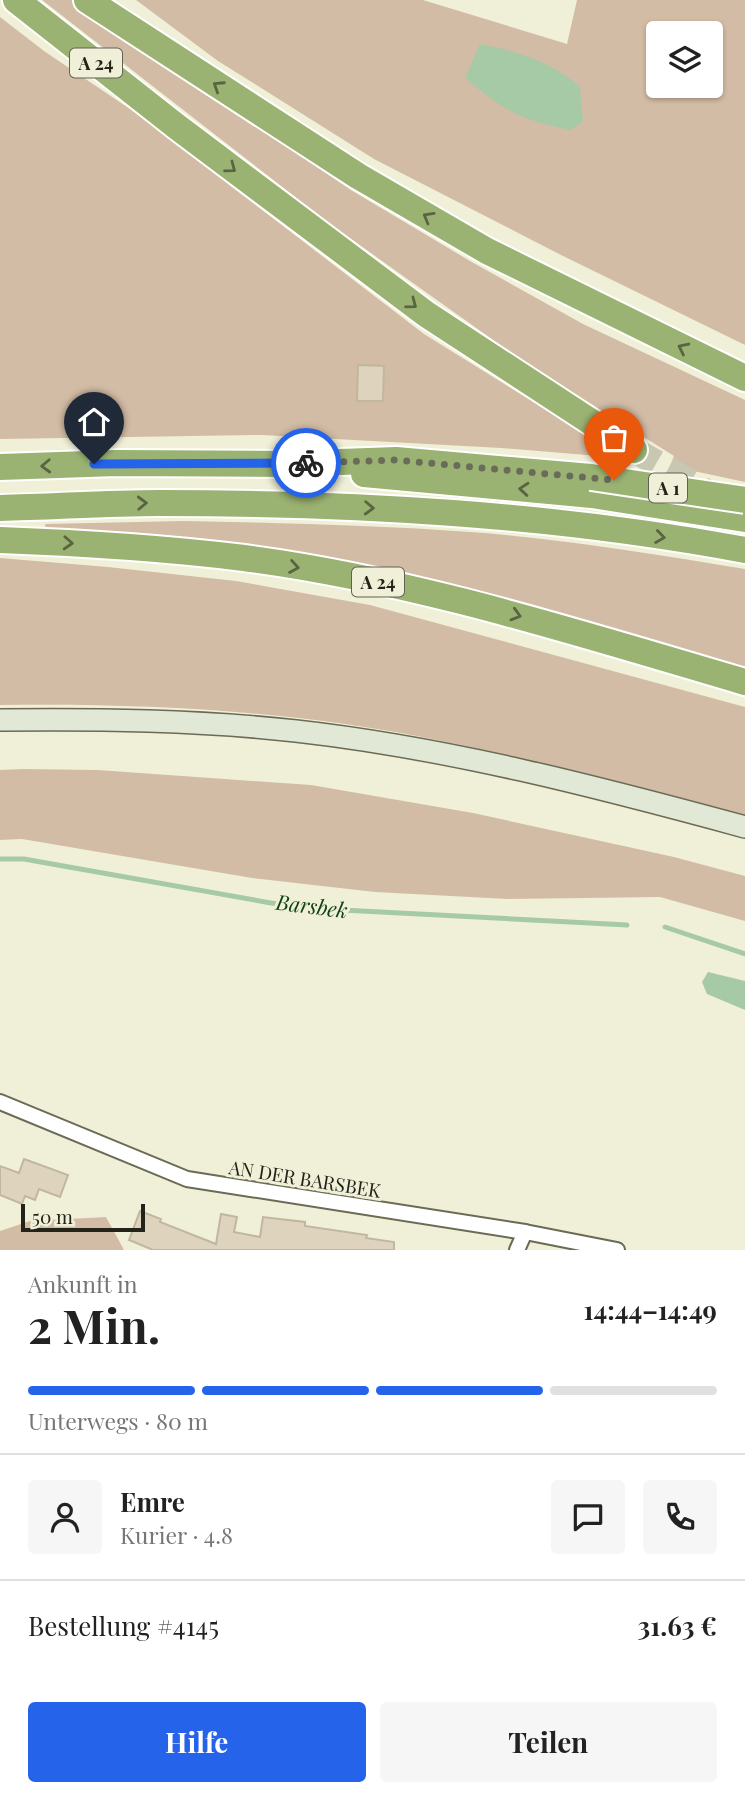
<!DOCTYPE html>
<html lang="de">
<head>
<meta charset="utf-8">
<style>
  :root { --surface:#fff; --page:#f6f6f6; --text:#222; --muted:#767676; --line:#e0e0e0; --accent:#2563eb }
  body { margin:0; font-family:"Playfair Display",serif; background:var(--page); color:var(--text); height:100vh; display:flex; flex-direction:column; font-size:26px; white-space:nowrap }
  * { box-sizing:border-box; margin:0 }
  p { font-size:23px; color:var(--muted) }
  .icon { flex:none; width:38px; height:38px; fill:none; stroke:currentColor; stroke-width:2; stroke-linecap:round; stroke-linejoin:round }
  .map { position:relative; height:1250px; overflow:hidden }
  .sheet { display:flex; flex-direction:column; background:var(--surface); flex:1 }
  .sheet>* { flex:none }
  .tools { position:absolute; left:646px; top:21px; display:grid; gap:14px }
  .tools a { display:grid; place-items:center; width:77px; height:77px; border-radius:7px; background:var(--surface); box-shadow:0 2px 5px #0004; font-size:35px }
  .scale { position:absolute; left:21px; bottom:18px; width:124px; box-sizing:border-box; padding-left:7px; border:4px solid #23231a; border-top:0; font-size:19px; line-height:24px; white-space:nowrap; color:#23231a; -webkit-text-stroke:5px #f0f0d8; paint-order:stroke }
  .pin { position:absolute; display:grid; place-items:center; width:60px; height:60px; color:#fff; margin:-72px -30px; border-radius:50% 50% 50% 0; rotate:-45deg; box-shadow:0 0 7px #0007 }
  .pin .icon { rotate:45deg }
  .courier { position:absolute; display:grid; place-items:center; width:70px; height:70px; margin:-35px; border:5px solid #2563eb; border-radius:50%; background:#fff; color:#222; box-shadow:0 2px 9px #0007 }
  .summary em { font-style:normal; font-weight:700 }
  .summary div { display:flex; flex-direction:column-reverse }
  .summary { display:flex; align-items:center; justify-content:space-between; height:119px; padding:0 28px }
  h1 { font-size:46px; font-weight:700; line-height:52px }
  .bar { display:grid; grid-template-columns:repeat(4,1fr); gap:10px 7px; align-content:center; height:84px; padding:0 28px }
  .bar i { height:9px; border-radius:5px; background:var(--line) }
  .bar .current { background:var(--accent) }
  .bar p { grid-column:span 4 }
  .line { display:flex; align-items:center; gap:18px; padding:0 28px; border-top:2px solid var(--line) }
  .line div { flex:1 }
  .round { display:grid; place-items:center; flex:none; width:74px; height:74px; border-radius:7px; background:var(--page) }
  .action { display:flex; gap:14px; margin-top:auto; padding:14px 28px }
  .action a { flex:1; height:80px; border-radius:7px; background:var(--accent); color:#fff; font-size:28px; font-weight:700; line-height:80px; text-align:center }
  .action a+a { background:var(--page); color:var(--text) }
  .map>svg:first-child { display:block }
  .green { fill:#d3bca5; fill-rule:evenodd }
  .water { fill:#a6caa5 }
  .lines { fill:none; stroke-linecap:round; stroke-linejoin:round }
  .stream { stroke:#a6caa5; stroke-width:5 }
  .building { fill:#ded4be; stroke:#c0b6a1; stroke-width:2 }
  .motorway-tunnel { stroke:#c7c7b2; stroke-width:26; stroke-dasharray:26 13; stroke-linecap:butt }
  .minor-casing { stroke:#6b6a55; stroke-width:18 }
  .secondary-casing { stroke:#6b6a55; stroke-width:24 }
  .motorway-casing { stroke:#fff; stroke-width:30 }
  .minor { stroke:#fff; stroke-width:14 }
  .secondary { stroke:#e1e8d5; stroke-width:21 }
  .motorway { stroke:#9bb372; stroke-width:26 }
  .motorway-bridge-casing { stroke:#fff; stroke-width:30; stroke-linecap:butt }
  .motorway-bridge { stroke:#9bb372; stroke-width:26 }
  .oneway { stroke:#596442 }
  .done { stroke:#6b6b5c; stroke-width:7; stroke-dasharray:0 12.6 }
  .route { stroke:#2563eb; stroke-width:9 }
  .labels { text-anchor:middle; dominant-baseline:central; stroke-width:6; stroke-linejoin:round; paint-order:stroke }
  .shield { fill:#f0f0d8; stroke:#606053; stroke-width:2 }
  .shield-label { font-size:18px; font-weight:bold; fill:#23231a }
  .street-label { font-size:19px; fill:#23231a; stroke:#f0f0d8 }
  .water-label { font-size:21px; font-style:italic; fill:#0e4212; stroke:#f0f0d8 }
</style>
</head>
<body>
<div class="map">
<svg width="745" height="1250" viewBox="0 0 745 1250">
  <rect width="100%" height="100%" fill="#f0f0d8"/>
  <g class="green">
    <polygon points="42,0 73,0 133,43 351,190 470,261 583,324 745,400 745,482 670,466 674,456 524,362 330,224"/>
    <path d="M136,0H423L567,44L577,0H745V345L561,255L374,159L218,61ZM658,33H710V86H658Z"/>
    <polygon points="0,17 44,51 133,111 424,334 623,458 501,448 262,435 0,439"/>
    <path d="M183,521C279,523 375,525 471,532C563,539 654,554 745,569V668L509,603L46,529L45,524Z"/>
    <path d="M0,558L108,567L236,581L370,605L745,707V817C638,789 531,758 422,737C283,710 141,703 0,705Z"/>
    <polygon points="23,769 98,770 311,785 473,813 674,857 745,876 745,921 660,897 508,899 375,892 252,878 22,839 0,840 0,770"/>
    <polygon points="106,1217 124,1250 0,1250 0,1231 30,1221"/>
  </g>
  <g class="water">
    <path d="M480,44C517,51 552,62 580,87L583,121L571,130C520,120 505,111 465,78Z"/>
    <polygon points="708,972 745,981 745,1010 707,994 702,982"/>
  </g>
  <g class="lines">
    <g class="stream">
      <polyline points="0,859 24,859 271,903 323,909 627,925"/>
      <polyline points="665,927 745,954"/>
    </g>
  </g>
  <g class="building">
    <polygon points="358,365 384,366 383,401 357,401"/>
    <polygon points="24,1159 68,1175 60,1197 39,1189 35,1200 25,1196 22,1204 0,1195 0,1166 19,1173"/>
    <polygon points="140,1211 161,1219 160,1222 216,1244 221,1214 237,1217 234,1232 260,1237 263,1217 305,1222 305,1226 367,1235 366,1238 394,1242 394,1250 153,1250 129,1240"/>
  </g>
  <g class="lines">
    <polyline class="motorway-tunnel" points="634,450 712,495"/>
    <defs>
      <g id="minor">
        <polyline points="0,1102 187,1179 525,1232 617,1250"/>
        <polyline points="517,1250 525,1232"/>
      </g>
      <path id="secondary" d="M0,720C99,719 197,720 296,731C448,748 598,787 745,827"/>
      <g id="motorway">
        <polyline points="16,0 176,126 426,314 634,450"/>
        <polyline points="87,0 358,176 487,251 745,378"/>
        <polyline points="0,467 117,463 285,464 396,460 591,477"/>
        <polyline points="364,474 592,495 745,519"/>
        <path d="M0,508C53,507 106,503 159,503C355,503 552,514 745,550"/>
        <path d="M0,540C82,543 163,548 244,558C414,580 581,634 745,682"/>
      </g>
    </defs>
    <use href="#minor" class="minor-casing"/>
    <use href="#secondary" class="secondary-casing"/>
    <use href="#motorway" class="motorway-casing"/>
    <use href="#minor" class="minor"/>
    <use href="#secondary" class="secondary"/>
    <use href="#motorway" class="motorway"/>
    <defs>
      <polyline id="motorway-bridge" points="591,477 745,500"/>
    </defs>
    <use href="#motorway-bridge" class="motorway-bridge-casing"/>
    <use href="#motorway-bridge" class="motorway-bridge"/>
  </g>
  <defs><path id="oneway-chevron" d="M-2-3.5L2.5 0L-2 3.5" fill="none" stroke-width="1.6" stroke-linecap="round" stroke-linejoin="round" transform="scale(1.75)"/></defs>
  <g class="oneway">
    <use href="#oneway-chevron" transform="translate(218 86) rotate(-147)"/>
    <use href="#oneway-chevron" transform="translate(231 168) rotate(37)"/>
    <use href="#oneway-chevron" transform="translate(428 217) rotate(-150)"/>
    <use href="#oneway-chevron" transform="translate(412 304) rotate(37)"/>
    <use href="#oneway-chevron" transform="translate(683 348) rotate(-154)"/>
    <use href="#oneway-chevron" transform="translate(46 466) rotate(178)"/>
    <use href="#oneway-chevron" transform="translate(524 489) rotate(-175)"/>
    <use href="#oneway-chevron" transform="translate(142 503) rotate(-2)"/>
    <use href="#oneway-chevron" transform="translate(369 508) rotate(2)"/>
    <use href="#oneway-chevron" transform="translate(660 537) rotate(8)"/>
    <use href="#oneway-chevron" transform="translate(68 543) rotate(3)"/>
    <use href="#oneway-chevron" transform="translate(294 567) rotate(10)"/>
    <use href="#oneway-chevron" transform="translate(516 615) rotate(16)"/>
  </g>
  <g class="lines">
    <polyline class="done" points="306,463 396,460 614,480"/>
    <polyline class="route" points="94,464 306,463"/>
  </g>
  <g class="labels">
    <g class="shield">
      <rect x="70" y="48.5" width="52" height="29" rx="5"/>
      <rect x="649" y="473.5" width="38" height="29" rx="5"/>
      <rect x="352" y="567.5" width="52" height="29" rx="5"/>
    </g>
    <g class="shield-label">
      <text x="96" y="63">A 24</text>
      <text x="668" y="488">A 1</text>
      <text x="378" y="582">A 24</text>
    </g>
    <g class="street-label">
      <text transform="translate(305 1178) rotate(9)">AN DER BARSBEK</text>
    </g>
    <g class="water-label">
      <text transform="translate(312 905) rotate(7)">Barsbek</text>
    </g>
  </g>
</svg>
<div class="tools">
<a><svg class="icon" aria-label="layers" viewBox="0 0 24 24"><path d="M12 4l9 5-9 5-9-5zM3 14l9 5 9-5"/></svg></a>
</div>
<div class="scale">50 m</div>
<div class="pin" style="left:614px;top:480px;background:#ea580c"><svg class="icon" aria-label="bag" viewBox="0 0 24 24"><path d="M5 8h14l-1 12H6zM9 8a3 3 0 0 1 6 0"/></svg></div>
<div class="pin" style="left:94px;top:464px;background:#1f2937"><svg class="icon" aria-label="home" viewBox="0 0 24 24"><path d="M3 11l9-7 9 7M6 9v11h12V9"/></svg></div>
<div class="courier" style="left:306px;top:463px"><svg class="icon" aria-label="bike" viewBox="0 0 24 24"><circle cx="6" cy="16" r="4"/><circle cx="18" cy="16" r="4"/><path d="M6 16l4-8h5l3 8M10 8l3 8H6M13 5h3"/></svg></div>
</div>
<section class="sheet">
<div class="summary"><div><h1>2 Min.</h1><p>Ankunft in</p></div><em>14:44–14:49</em></div>
<div class="bar"><i class="current"></i><i class="current"></i><i class="current"></i><i></i><p>Unterwegs · 80 m</p></div>
<div class="line" style="height:126px"><a class="round"><svg class="icon" aria-label="person" viewBox="0 0 24 24"><circle cx="12" cy="8" r="4"/><path d="M4 21q1-7 8-7t8 7"/></svg></a><div><b>Emre</b><p>Kurier · 4.8</p></div><a class="round"><svg class="icon" aria-label="chat" viewBox="0 0 24 24"><path d="M4 5h16v11H9l-5 4z"/></svg></a><a class="round"><svg class="icon" aria-label="phone" viewBox="0 0 24 24"><path d="M5 4h4l2 5-3 2q2 4 5 5l2-3 5 2v4C11 20 4 13 5 4z"/></svg></a></div>
<div class="line" style="height:91px"><div>Bestellung #4145</div><b>31.63 €</b></div>
<div class="action"><a>Hilfe</a><a>Teilen</a></div>
</section>
</body>
</html>
